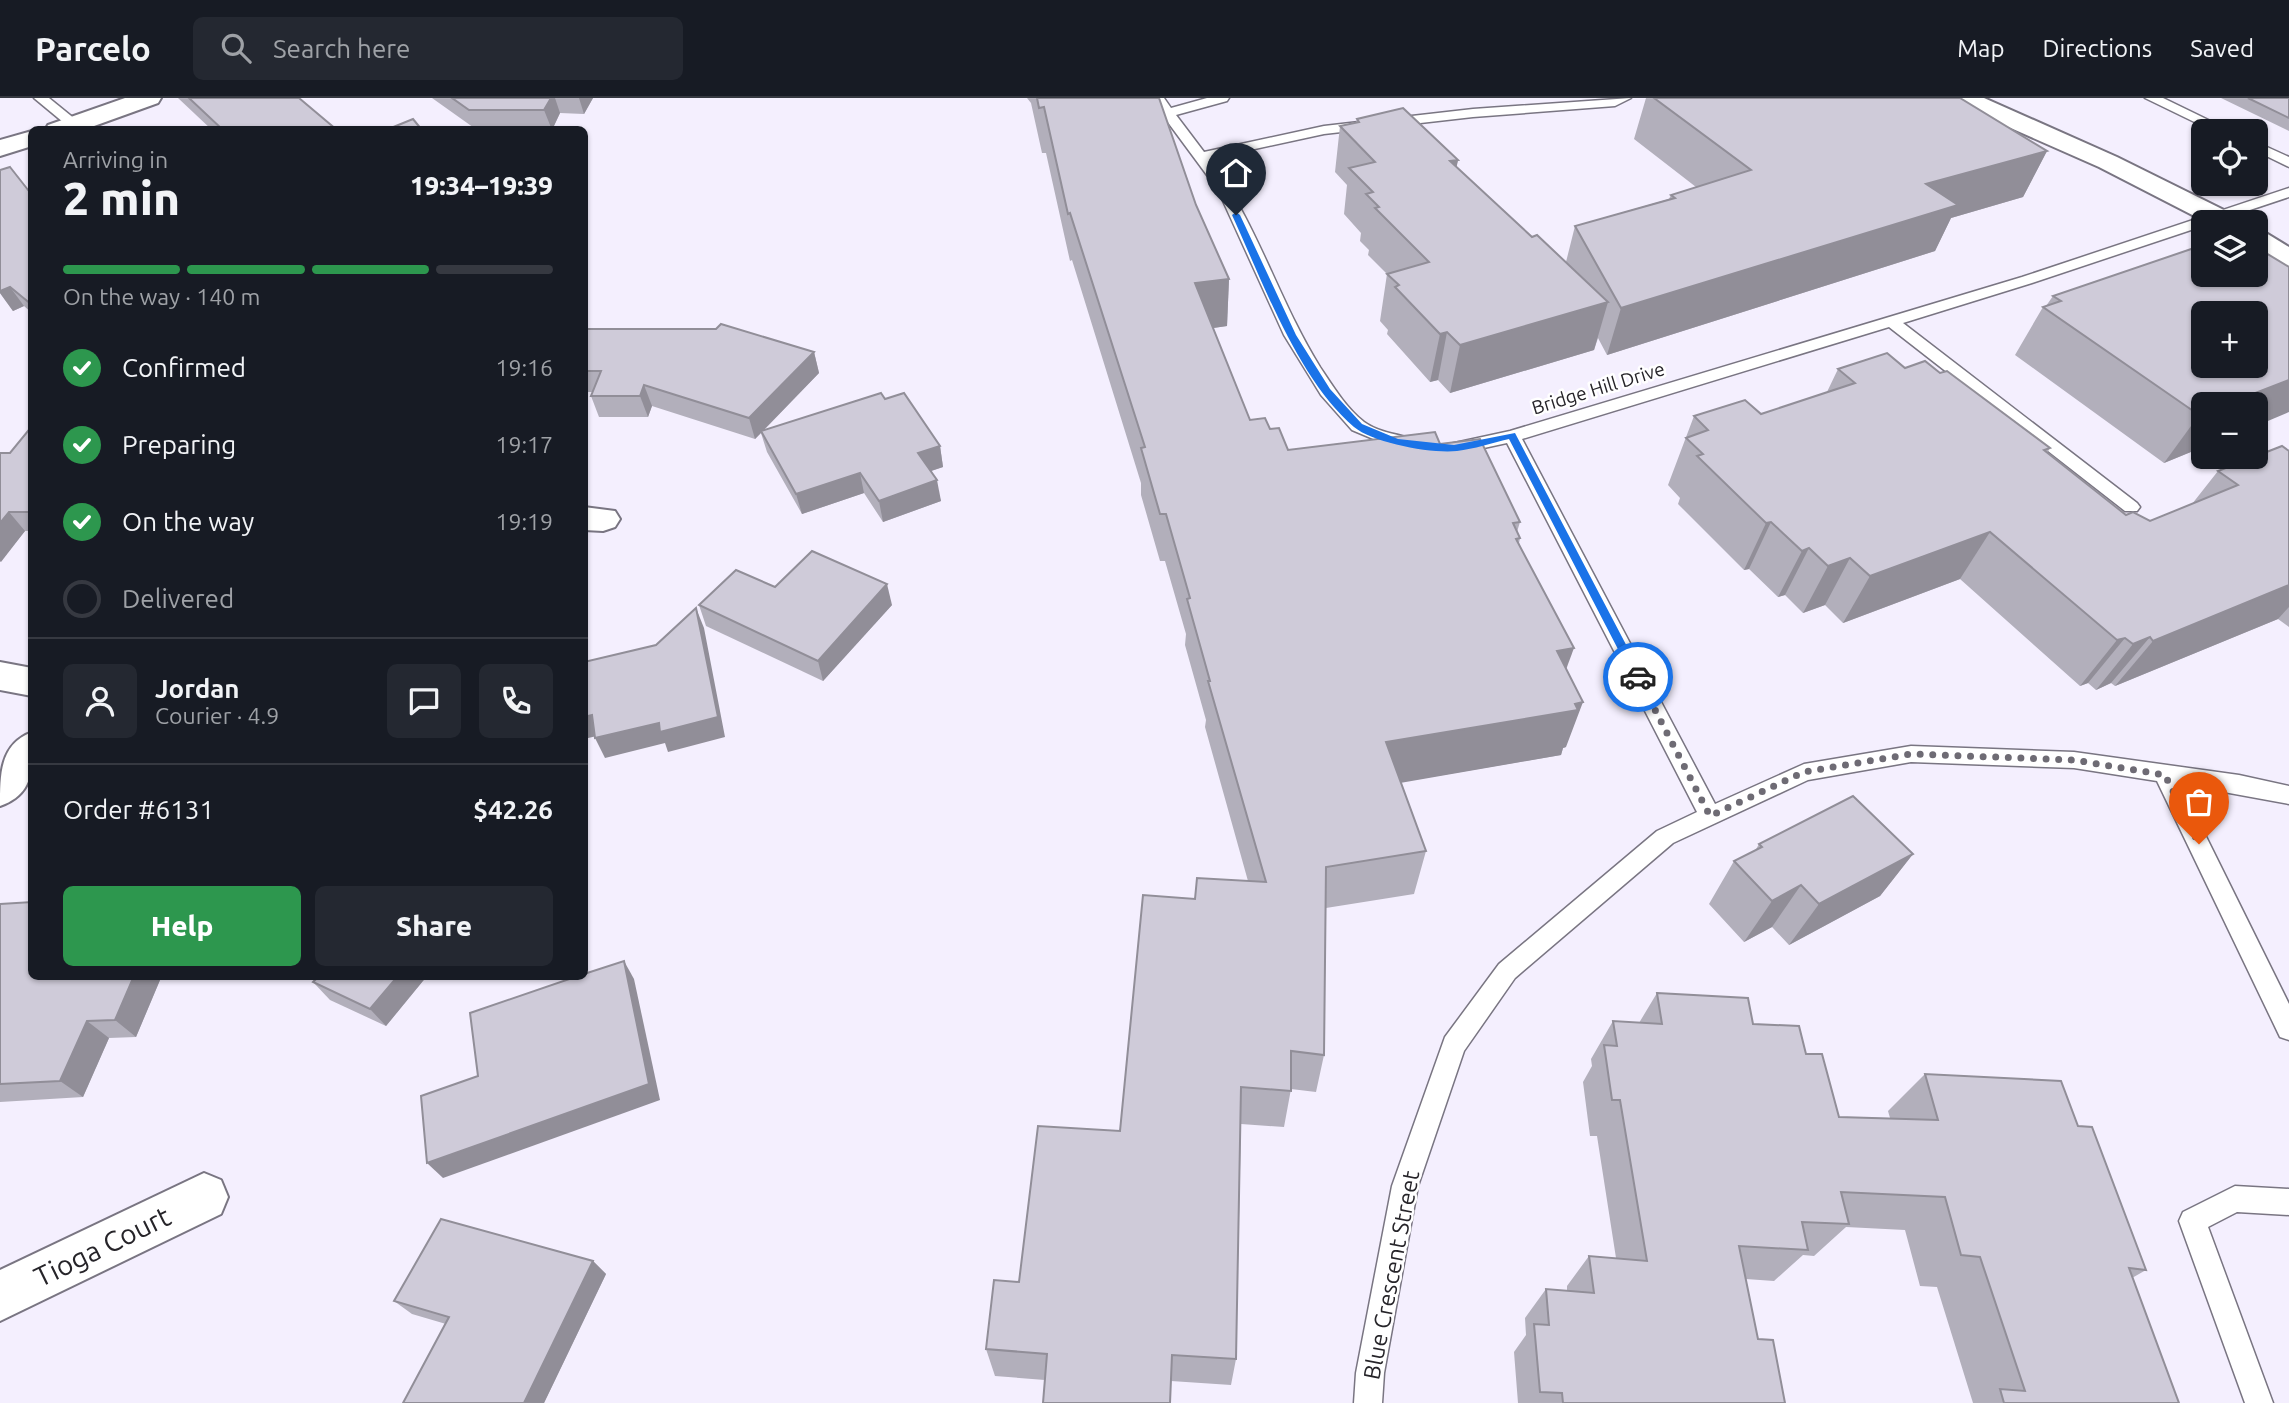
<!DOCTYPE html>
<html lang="en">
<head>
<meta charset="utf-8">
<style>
  :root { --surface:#171b24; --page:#242831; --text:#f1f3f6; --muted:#9ea1a6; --line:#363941; --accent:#2d974e }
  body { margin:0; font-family:Ubuntu,sans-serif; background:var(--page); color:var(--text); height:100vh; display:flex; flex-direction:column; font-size:26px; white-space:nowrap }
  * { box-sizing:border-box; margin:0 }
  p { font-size:23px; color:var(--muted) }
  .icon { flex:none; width:38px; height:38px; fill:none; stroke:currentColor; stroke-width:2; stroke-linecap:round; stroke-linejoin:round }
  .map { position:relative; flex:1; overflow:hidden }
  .sheet { position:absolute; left:28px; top:28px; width:560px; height:854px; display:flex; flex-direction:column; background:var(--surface); border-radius:10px; box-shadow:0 2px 5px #0004 }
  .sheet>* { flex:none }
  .tools { position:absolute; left:2191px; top:21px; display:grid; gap:14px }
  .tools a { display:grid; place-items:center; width:77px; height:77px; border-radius:10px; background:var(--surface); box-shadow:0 2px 5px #0004; font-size:35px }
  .pin { position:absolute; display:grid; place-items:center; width:60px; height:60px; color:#fff; margin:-72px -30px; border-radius:50% 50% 50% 0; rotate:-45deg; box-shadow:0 0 7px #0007 }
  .pin .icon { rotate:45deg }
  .courier { position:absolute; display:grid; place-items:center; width:70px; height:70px; margin:-35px; border:5px solid #1a73e8; border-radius:50%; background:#fff; color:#222; box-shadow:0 2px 9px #0007 }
  .headline em { font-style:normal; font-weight:800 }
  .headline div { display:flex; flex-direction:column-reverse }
  .headline { display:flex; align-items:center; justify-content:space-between; height:119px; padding:0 35px }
  h1 { font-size:46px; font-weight:800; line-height:52px }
  .bar { display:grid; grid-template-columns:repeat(4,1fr); gap:10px 7px; align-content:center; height:84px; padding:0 35px }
  .bar i { height:9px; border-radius:5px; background:var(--line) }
  .bar .current { background:var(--accent) }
  .bar p { grid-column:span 4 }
  .line { display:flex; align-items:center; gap:18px; padding:0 35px; border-top:2px solid var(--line) }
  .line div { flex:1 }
  .round { display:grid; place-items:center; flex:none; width:74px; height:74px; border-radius:10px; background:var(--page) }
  ol { padding:0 35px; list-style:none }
  li { display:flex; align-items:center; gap:21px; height:77px }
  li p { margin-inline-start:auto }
  li .icon { padding:7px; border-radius:50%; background:var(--accent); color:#fff; stroke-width:4 }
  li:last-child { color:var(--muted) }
  li i { width:38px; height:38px; border:4px solid var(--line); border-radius:50% }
  .action { display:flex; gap:14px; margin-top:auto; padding:14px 35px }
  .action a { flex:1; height:80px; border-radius:10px; background:var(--accent); color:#fff; font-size:28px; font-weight:800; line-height:80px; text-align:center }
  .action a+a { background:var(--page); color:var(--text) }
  header { display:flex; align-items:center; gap:42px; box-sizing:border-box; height:98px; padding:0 35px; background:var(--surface); border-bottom:2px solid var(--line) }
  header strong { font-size:33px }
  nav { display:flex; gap:38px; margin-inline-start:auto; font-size:24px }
  .search { width:490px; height:63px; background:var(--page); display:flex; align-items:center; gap:18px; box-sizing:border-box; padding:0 24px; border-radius:10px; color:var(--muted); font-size:26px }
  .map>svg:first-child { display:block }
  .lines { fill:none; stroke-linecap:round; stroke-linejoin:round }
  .service-casing { stroke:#797582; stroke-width:3 }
  .minor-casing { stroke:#797582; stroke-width:4 }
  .tertiary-casing { stroke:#797582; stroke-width:4 }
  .service { fill:#fff; fill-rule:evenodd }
  .minor { fill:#fff; fill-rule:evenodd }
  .tertiary { fill:#fff; fill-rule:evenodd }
  .wall { fill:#b2afbb }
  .shaded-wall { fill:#918e98 }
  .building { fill:#cfcbd9; stroke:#918e98; stroke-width:2; fill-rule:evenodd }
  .route { fill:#1a73e8 }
  .done { stroke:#6e6b74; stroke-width:7; stroke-dasharray:0 12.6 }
  .labels { text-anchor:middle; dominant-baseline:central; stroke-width:5; stroke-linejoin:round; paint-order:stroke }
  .far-street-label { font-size:19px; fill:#262429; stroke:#fff }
  .street-label { font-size:23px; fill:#262429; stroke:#fff }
  .near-street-label { font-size:28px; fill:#262429; stroke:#fff }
</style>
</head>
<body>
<header>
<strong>Parcelo</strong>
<div class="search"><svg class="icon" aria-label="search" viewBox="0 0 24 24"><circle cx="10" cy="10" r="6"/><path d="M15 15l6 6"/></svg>Search here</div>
<nav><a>Map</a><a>Directions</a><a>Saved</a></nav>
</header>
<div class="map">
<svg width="2289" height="1305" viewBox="0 0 2289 1305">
  <rect width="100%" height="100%" fill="#f4effe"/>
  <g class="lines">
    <defs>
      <g id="service">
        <polygon points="34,0 49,0 81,26 74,30 69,29"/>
        <path d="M1150,0H1164L1171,10L1207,0H1229L1227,3L1176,17L1204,54L1324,28L1473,11L1631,0L1615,8L1473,19L1324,36L1209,61C1257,124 1278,202 1320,269C1332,287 1346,310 1364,324C1379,335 1401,337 1419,342L1422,346L1413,352L1390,348L1352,332L1321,297L1284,237L1218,92Z"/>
        <polygon points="2145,0 2163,0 2231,33 2213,33"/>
        <polygon points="2256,44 2289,59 2289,69 2256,53"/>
        <polygon points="2289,90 2289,99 2214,124 2203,124 2203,128 2032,185 1903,225 2137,405 2140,409 2137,413 2125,413 1889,229 1522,341 1715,706 1804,666 1911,648 2074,654 2239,677 2289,688 2289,706 2180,686 2289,906 2289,942 2280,939 2157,683 2074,670 1911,664 1808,682 1673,745 1515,880 1464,953 1418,1088 1384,1275 1382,1305 1354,1305 1356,1275 1392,1088 1445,939 1499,866 1657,733 1697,714 1507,345 1456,356 1450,354 1447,350 1450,346 1510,333 2022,179"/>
        <polygon points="2235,1088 2289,1091 2289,1117 2237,1114 2208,1129 2273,1305 2245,1305 2179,1123 2183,1114"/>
      </g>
      <g id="minor">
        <polygon points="584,409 615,413 620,421 615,429 603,433 584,432"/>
        <polygon points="0,564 32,570 32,598 0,592"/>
        <path d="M32,634C32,666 37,695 0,708C0,676 0,646 32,634Z"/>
        <polygon points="204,1075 221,1082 228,1099 221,1116 0,1223 0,1172"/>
      </g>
      <g id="tertiary">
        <polygon points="125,0 161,0 158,5 83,32 45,32 48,27"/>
        <polygon points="1951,0 1984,0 2117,59 2236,118 2240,124 2206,124 2099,69 1954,5"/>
        <polygon points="32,33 32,48 0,58 0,42"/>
        <polygon points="2256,133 2266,135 2289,149 2289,169 2279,167 2256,153"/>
      </g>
    </defs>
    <use href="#service" class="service-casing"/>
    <use href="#minor" class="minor-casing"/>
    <use href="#tertiary" class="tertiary-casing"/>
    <use href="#service" class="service"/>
    <use href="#minor" class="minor"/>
    <use href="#tertiary" class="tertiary"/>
  </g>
  <g class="wall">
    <polygon points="178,0 299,0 337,32 212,32"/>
    <polygon points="432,0 593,0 584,16 560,15 552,32 477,32"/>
    <polygon points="1027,0 1159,0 1196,107 1229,181 1227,228 1213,230 1250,322 1270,331 1288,352 1440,346 1520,424 1517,434 1520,440 1519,445 1566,571 1566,649 1563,650 1561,657 1401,684 1426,753 1414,796 1326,810 1324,957 1316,994 1291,991 1284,1029 1241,1026 1236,1261 1231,1287 1171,1283 1045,1282 995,1278 986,1251 1019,1184 1120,1033 1195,801 1248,783 1205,629 1206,622 1185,547 1186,536 1165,463 1160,463 1141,397 1141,385 1072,162 1070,163 1046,55 1042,55 1031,5"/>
    <polygon points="1646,0 1960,0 2047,53 2023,99 1951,120 1935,153 1607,257 1598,240 1594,252 1450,295 1438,282 1430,284 1387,236 1388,232 1380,223 1387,176 1368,157 1369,152 1360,143 1361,135 1344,116 1347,87 1335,74 1340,28 1356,24 1357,21 1458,62 1456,69 1532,139 1566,164 1575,128 1669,101 1671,97 1696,89 1634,41"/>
    <polygon points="2221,0 2289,0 2289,33"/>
    <polygon points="32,97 32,215 24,208 13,213 0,195"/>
    <polygon points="2289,169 2203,349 2164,365 2015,257 2043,209 2046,208 2053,198"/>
    <polygon points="584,231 814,254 819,275 764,332 885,301 940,348 943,369 931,373 941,403 883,424 864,395 802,416 767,354 761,335 755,341 652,308 648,319 599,319 591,298 593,294 584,294"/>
    <polygon points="1905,270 1940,275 2050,350 2047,355 2126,417 2150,423 2192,406 2218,373 2289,353 2289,529 2278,521 2115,588 2111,585 2096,592 2088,585 2080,588 1960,481 1843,525 1825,507 1803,515 1785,497 1778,499 1749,471 1744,472 1678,406 1680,400 1668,387 1694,318 1761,316 1827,294 1838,271"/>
    <polygon points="32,328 32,433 25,433 0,464 0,355 10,355"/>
    <polygon points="775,489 892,507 823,583 706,528 699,507"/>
    <polygon points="1759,746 1913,756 1880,798 1789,847 1772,829 1744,844 1709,806 1734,763 1755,753"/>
    <polygon points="0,806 32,878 157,878 160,882 136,939 109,940 83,999 0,1004"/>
    <polygon points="319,878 427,878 386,928 330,902 313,884"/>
    <polygon points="1657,895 1753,926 1806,956 1839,1019 1890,1020 1888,1013 1925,976 2078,1028 2146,1172 2132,1180 2179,1305 1973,1305 1937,1189 1920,1188 1905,1132 1846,1129 1814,1158 1803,1157 1774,1183 1746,1181 1758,1241 1785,1305 1518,1305 1514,1254 1526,1237 1525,1220 1546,1191 1567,1193 1567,1188 1589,1158 1616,1160 1597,1038 1590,1038 1583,984 1592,968 1591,961 1613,923 1639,925"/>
    <polygon points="593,1163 606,1176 544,1305 403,1305 446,1226 412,1216 394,1203"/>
  </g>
  <g class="shaded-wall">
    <polygon points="551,0 555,0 560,15 552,32 544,12"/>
    <polygon points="579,0 593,0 584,16"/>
    <polygon points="2047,53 2023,99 1951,120 1935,153 1607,257 1621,210 1926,86"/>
    <polygon points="1458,62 1449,108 1450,63"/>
    <polygon points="1229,181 1227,228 1193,233 1195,185"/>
    <polygon points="10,189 24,208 13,213 0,195 0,193"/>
    <polygon points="1608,204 1594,252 1450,295 1460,247"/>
    <polygon points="1447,234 1438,282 1430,284 1440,236"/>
    <polygon points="814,254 819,275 755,341 749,320"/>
    <polygon points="2289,282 2289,314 2256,328 2256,306 2227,306"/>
    <polygon points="644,287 652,308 648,319 640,298"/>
    <polygon points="2203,316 2203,349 2164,365 2199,317"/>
    <polygon points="940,348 943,369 922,376 918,355"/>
    <polygon points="860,375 864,395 802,416 796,396"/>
    <polygon points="937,382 941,403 883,424 879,403"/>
    <polygon points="9,414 25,433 1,464 0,463 0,425"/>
    <polygon points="1771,424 1749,471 1744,472 1766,425"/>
    <polygon points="1990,434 1960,481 1843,525 1870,478"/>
    <polygon points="1809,450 1785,497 1778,499 1802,453"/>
    <polygon points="1850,460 1825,507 1803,515 1828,468"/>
    <polygon points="887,486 892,507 823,583 818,563"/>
    <polygon points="2289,487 2289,509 2278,521 2115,588 2153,543"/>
    <polygon points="696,510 704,530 725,639 668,654 665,645 605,660 595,640 659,625"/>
    <polygon points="2150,539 2111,585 2096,592 2133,546"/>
    <polygon points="2125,540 2088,585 2080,588 2117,542"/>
    <polygon points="1574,550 1557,596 1557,553"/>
    <polygon points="1583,604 1566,649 1563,650 1561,657 1377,689 1386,644"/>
    <polygon points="592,617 601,637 584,641 584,619"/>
    <polygon points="1913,756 1880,798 1789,847 1819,806"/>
    <polygon points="1801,787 1772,829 1744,844 1772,803"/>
    <polygon points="624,863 634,881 660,1002 443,1080 427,1065"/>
    <polygon points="134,878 157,878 160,882 136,939 115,922"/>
    <polygon points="398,878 427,878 386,928 370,911"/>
    <polygon points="87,923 109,940 83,999 60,983"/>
    <polygon points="593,1163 606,1176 544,1305 524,1305"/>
  </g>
  <g class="building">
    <polygon points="189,0 299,0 337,32 223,32"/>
    <polygon points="452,0 551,0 544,12 469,12"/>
    <polygon points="1037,0 1159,0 1196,107 1229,181 1195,185 1250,322 1265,320 1270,331 1279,330 1288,352 1435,334 1440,346 1480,341 1520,424 1513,425 1520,440 1516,441 1574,550 1557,553 1583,604 1575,606 1578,612 1386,644 1426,753 1326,769 1324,957 1291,953 1291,993 1241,989 1236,1261 1172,1257 1170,1305 1043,1305 1047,1256 986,1251 994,1182 1019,1184 1038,1028 1120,1033 1143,797 1195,801 1197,780 1266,784 1208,583 1210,583 1187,501 1190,500 1166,416 1160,416 1141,350 1145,349 1070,115 1068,116 1044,9 1039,10"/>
    <polygon points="1654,0 1960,0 2047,53 1926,86 1958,107 1621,210 1575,128 1675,100 1671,97 1751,72"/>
    <polygon points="2248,0 2289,0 2289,20"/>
    <polygon points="1403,10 1458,62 1450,63 1532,139 1537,137 1608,204 1460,247 1447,234 1440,236 1395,189 1399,187 1387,176 1429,164 1375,110 1379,109 1366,96 1373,94 1349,70 1375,64 1340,28 1359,24 1357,21"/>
    <polygon points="413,21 422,32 386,32"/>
    <polygon points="10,69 32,97 32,207 10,189 0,193 0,72"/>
    <path d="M2203,147V177H2256V149L2289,169V282L2227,306H2203V316L2199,317L2043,209L2061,203L2053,198ZM2203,215H2256V268H2203Z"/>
    <polygon points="721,226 814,254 749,320 644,287 640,298 591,298 601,273 584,273 584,231 716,231"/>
    <polygon points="1887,255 1905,270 1925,263 1940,275 1947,273 2050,350 2044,352 2126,417 2133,414 2150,423 2238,387 2218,373 2282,348 2289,353 2289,487 2153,543 2150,539 2133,546 2125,540 2117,542 1990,434 1870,478 1850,460 1828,468 1809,450 1802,453 1771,424 1766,425 1697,358 1703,356 1686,340 1708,332 1694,318 1745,302 1761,316 1855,285 1838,271"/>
    <polygon points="881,295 885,301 904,295 940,348 918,355 937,382 879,403 860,375 796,396 761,333"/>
    <polygon points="32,328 32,414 9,414 0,425 0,355 10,355"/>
    <polygon points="812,453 887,486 818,563 699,507 736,472 775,489"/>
    <polygon points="696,510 718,619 660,634 659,625 595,640 592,617 584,619 584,564 656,547"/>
    <polygon points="1853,698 1913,756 1819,806 1801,787 1772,803 1734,763 1762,749 1759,746"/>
    <polygon points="32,804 32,878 134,878 115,922 87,923 60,983 0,986 0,806"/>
    <polygon points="624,863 649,986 427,1065 421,998 478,978 470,915 578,878 584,878 584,876"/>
    <polygon points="319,878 398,878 370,911 313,884"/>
    <polygon points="1657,895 1748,900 1753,926 1799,928 1806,956 1822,956 1839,1019 1938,1022 1925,976 2061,983 2078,1028 2092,1029 2146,1172 2129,1170 2179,1305 2004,1305 2000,1291 2025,1293 1980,1159 1961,1157 1945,1099 1841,1094 1849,1126 1802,1124 1808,1152 1739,1148 1758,1241 1773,1242 1785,1305 1563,1305 1562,1295 1540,1294 1534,1226 1549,1227 1546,1191 1594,1195 1589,1158 1647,1163 1620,1002 1612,1002 1604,947 1617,948 1613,923 1662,926"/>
    <polygon points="441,1121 593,1163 524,1305 403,1305 449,1219 394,1203"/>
  </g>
  <path class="route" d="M1236,114L1240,117L1296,237L1330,291L1362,326L1398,341L1454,347L1515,335L1643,579L1641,582H1634L1509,341C1492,345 1474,351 1457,353C1432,356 1373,345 1354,329C1298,282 1262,182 1232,117Z"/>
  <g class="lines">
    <polyline class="done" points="1638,579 1710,718 1804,674 1911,656 2074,662 2165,677 2199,746"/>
  </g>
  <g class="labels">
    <g class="far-street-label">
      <text transform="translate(1598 290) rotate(-17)">Bridge Hill Drive</text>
    </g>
    <g class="street-label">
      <text transform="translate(1391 1177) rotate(-79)">Blue Crescent Street</text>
    </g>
    <g class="near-street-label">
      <text transform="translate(102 1148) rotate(-26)">Tioga Court</text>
    </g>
  </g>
</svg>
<div class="tools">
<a><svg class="icon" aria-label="locate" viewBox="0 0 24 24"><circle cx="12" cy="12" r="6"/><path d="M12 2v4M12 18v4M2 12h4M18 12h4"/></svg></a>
<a><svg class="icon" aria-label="layers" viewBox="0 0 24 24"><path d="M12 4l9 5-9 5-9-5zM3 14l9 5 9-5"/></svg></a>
<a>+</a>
<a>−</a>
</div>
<div class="pin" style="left:2199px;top:746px;background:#ea580c"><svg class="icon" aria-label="bag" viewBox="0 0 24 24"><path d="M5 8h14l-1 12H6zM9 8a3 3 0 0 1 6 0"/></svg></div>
<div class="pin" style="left:1236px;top:117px;background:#1f2937"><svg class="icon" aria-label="home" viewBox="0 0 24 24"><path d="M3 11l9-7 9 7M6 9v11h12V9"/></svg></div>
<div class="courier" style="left:1638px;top:579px"><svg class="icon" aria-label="car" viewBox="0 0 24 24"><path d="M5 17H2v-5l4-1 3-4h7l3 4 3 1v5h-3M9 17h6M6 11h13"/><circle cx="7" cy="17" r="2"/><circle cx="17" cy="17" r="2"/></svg></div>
<section class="sheet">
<div class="headline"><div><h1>2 min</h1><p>Arriving in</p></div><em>19:34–19:39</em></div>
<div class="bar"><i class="current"></i><i class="current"></i><i class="current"></i><i></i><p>On the way · 140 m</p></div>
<ol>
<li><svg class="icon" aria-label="check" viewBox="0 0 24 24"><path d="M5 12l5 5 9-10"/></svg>Confirmed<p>19:16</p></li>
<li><svg class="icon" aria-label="check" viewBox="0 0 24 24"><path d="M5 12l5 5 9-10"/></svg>Preparing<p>19:17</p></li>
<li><svg class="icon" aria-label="check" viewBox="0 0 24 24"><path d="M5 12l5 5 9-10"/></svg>On the way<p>19:19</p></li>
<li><i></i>Delivered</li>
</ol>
<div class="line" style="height:126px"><a class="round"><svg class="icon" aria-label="person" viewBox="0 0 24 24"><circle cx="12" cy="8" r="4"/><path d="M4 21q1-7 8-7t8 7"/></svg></a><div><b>Jordan</b><p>Courier · 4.9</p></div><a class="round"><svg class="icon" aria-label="chat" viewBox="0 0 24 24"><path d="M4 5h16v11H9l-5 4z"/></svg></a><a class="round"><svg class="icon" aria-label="phone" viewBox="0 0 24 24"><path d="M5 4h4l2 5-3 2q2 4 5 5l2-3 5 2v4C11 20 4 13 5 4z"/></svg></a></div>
<div class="line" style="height:91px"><div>Order #6131</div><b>$42.26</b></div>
<div class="action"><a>Help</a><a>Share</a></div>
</section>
</div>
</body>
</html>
